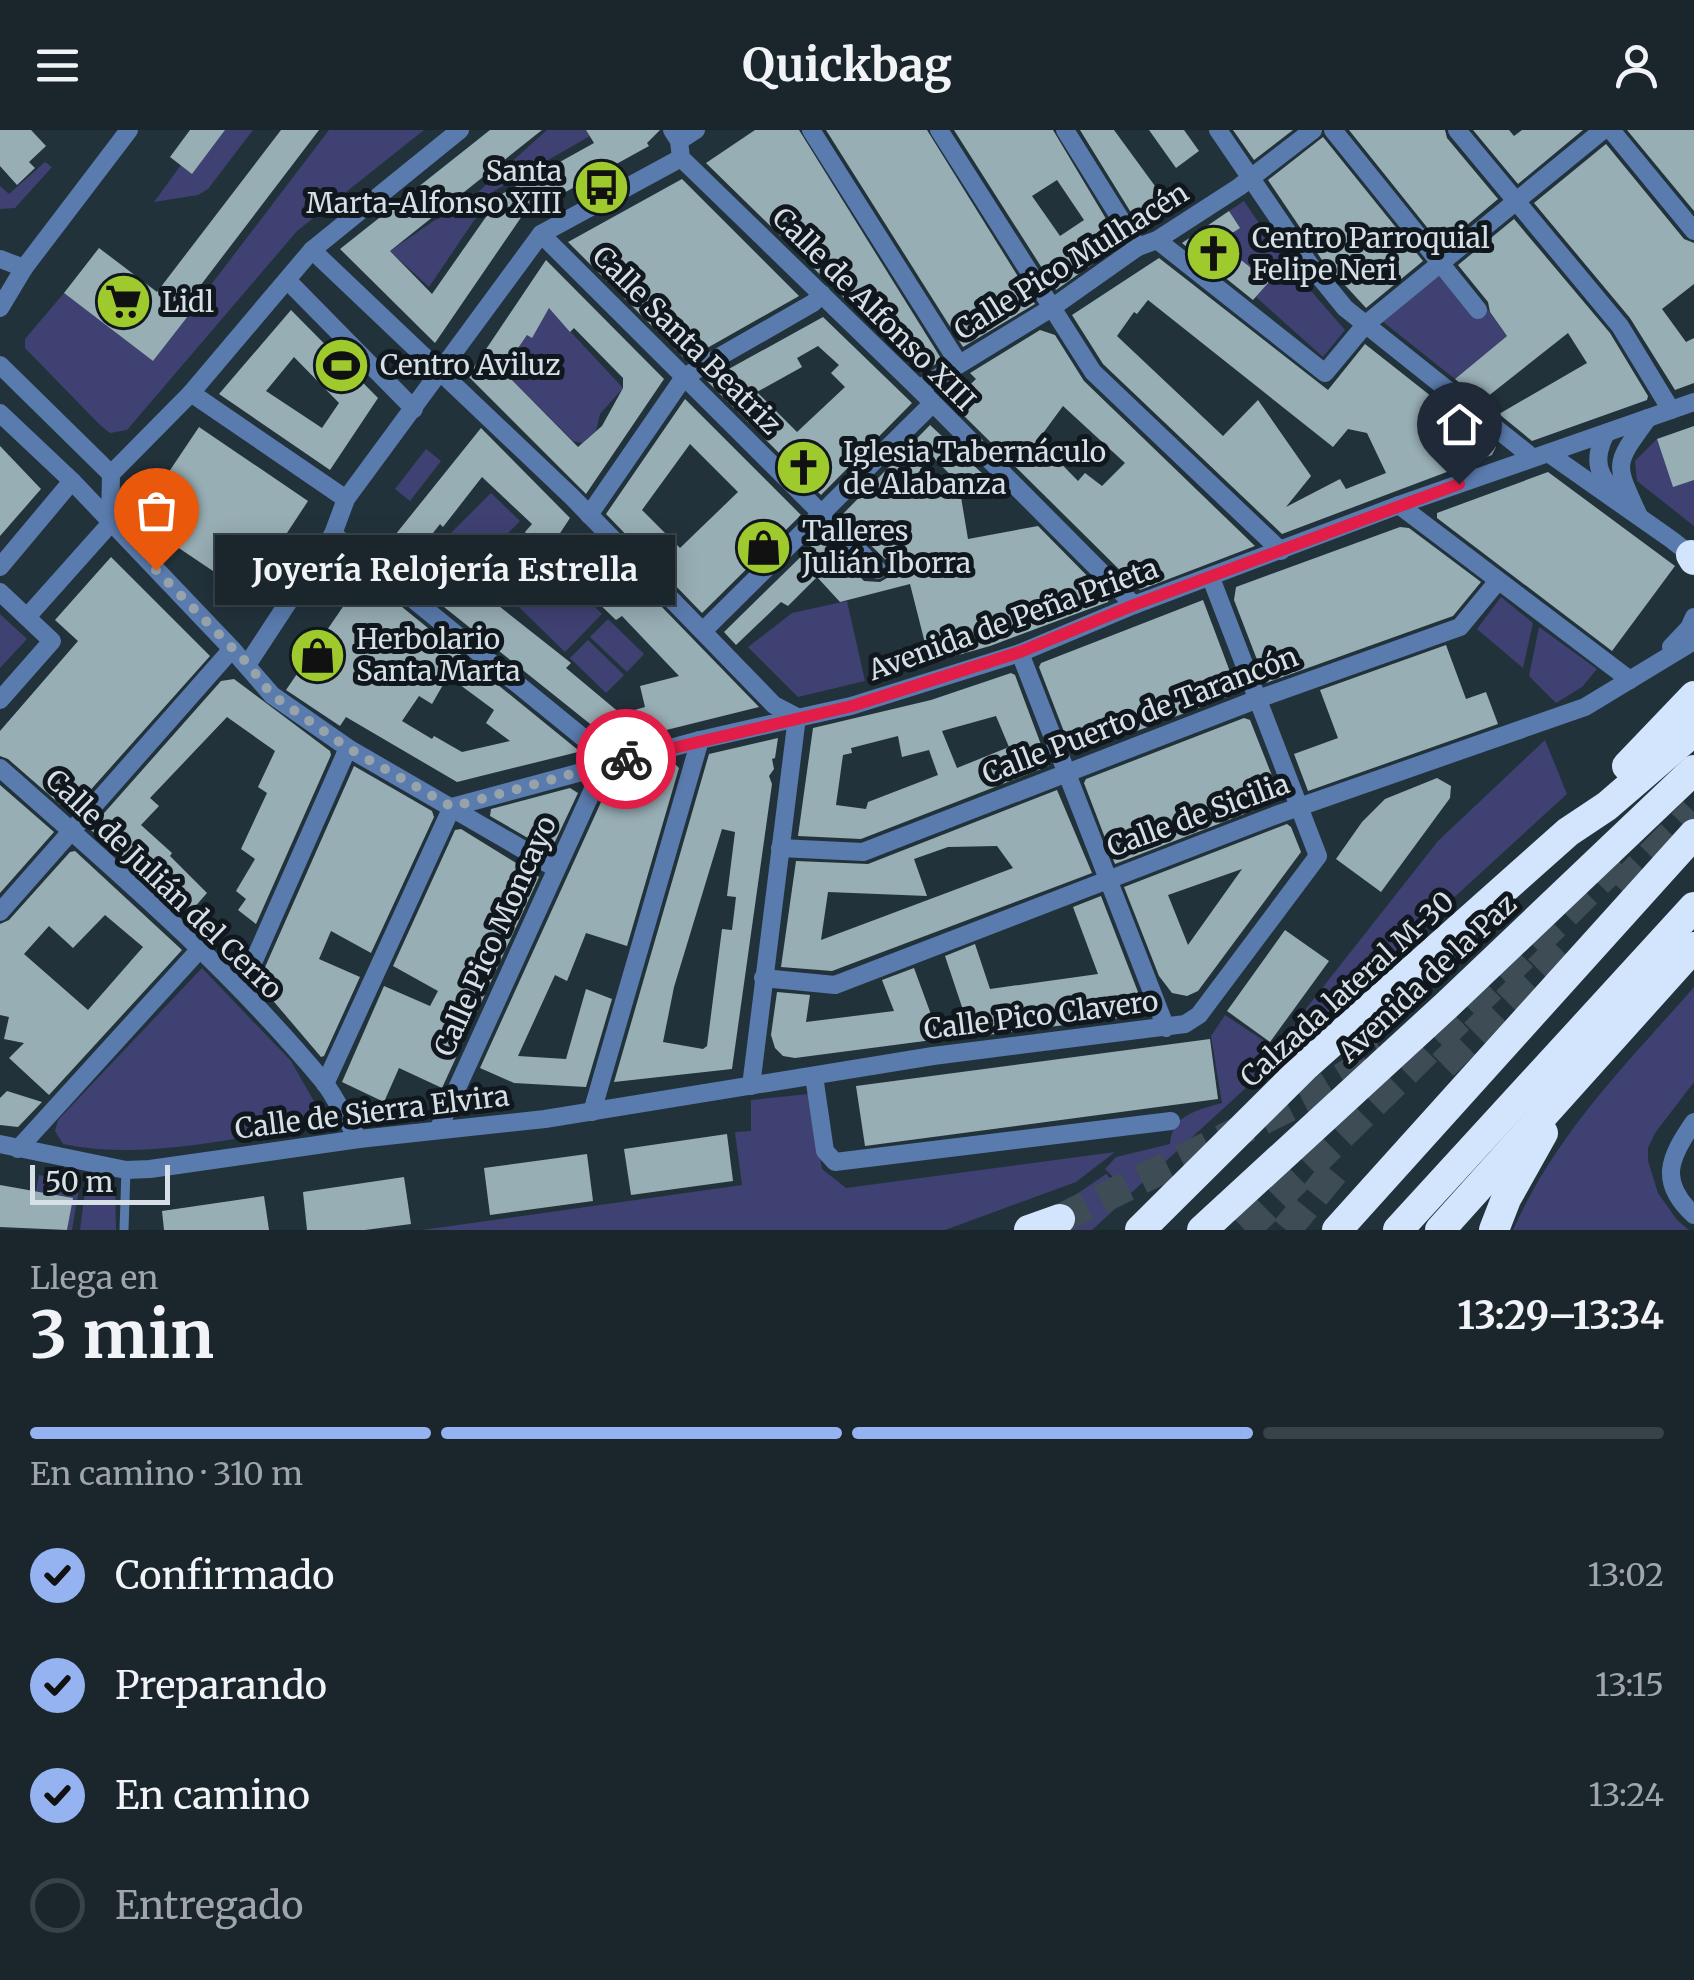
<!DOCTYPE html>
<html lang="es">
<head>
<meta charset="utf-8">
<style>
  :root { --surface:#1a262c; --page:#232e34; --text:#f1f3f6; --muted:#9fa5a9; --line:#384348; --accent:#95b2f1 }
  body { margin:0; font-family:Merriweather,serif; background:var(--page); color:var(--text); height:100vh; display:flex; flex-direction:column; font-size:38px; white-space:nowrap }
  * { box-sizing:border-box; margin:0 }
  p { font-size:32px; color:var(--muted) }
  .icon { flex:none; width:55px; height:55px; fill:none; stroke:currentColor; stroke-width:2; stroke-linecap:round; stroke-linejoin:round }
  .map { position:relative; height:1100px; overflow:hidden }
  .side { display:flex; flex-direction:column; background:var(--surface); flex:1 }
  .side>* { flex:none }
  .scale { position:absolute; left:30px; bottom:25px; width:140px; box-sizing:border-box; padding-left:10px; border:5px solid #d6e0e6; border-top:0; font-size:28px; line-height:35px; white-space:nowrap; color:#d6e0e6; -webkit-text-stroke:8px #11181d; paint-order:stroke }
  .pin { position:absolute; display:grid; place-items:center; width:85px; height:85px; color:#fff; margin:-102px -42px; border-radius:50% 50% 50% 0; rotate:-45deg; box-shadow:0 0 10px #0007 }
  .pin .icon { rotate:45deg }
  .courier { position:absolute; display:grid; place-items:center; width:100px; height:100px; margin:-50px; border:8px solid #e11d48; border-radius:50%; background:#fff; color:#222; box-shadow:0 2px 12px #0007 }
  .bubble { position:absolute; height:70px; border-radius:0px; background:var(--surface); box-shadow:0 5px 25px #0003,0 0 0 2px var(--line); font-size:32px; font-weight:700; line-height:70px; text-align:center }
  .headline em { font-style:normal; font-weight:700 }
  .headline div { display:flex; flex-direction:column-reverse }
  .headline { display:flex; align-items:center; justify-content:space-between; height:170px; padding:0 30px }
  h1 { font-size:65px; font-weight:700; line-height:75px }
  .bar { display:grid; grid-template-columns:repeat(4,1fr); gap:15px 10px; align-content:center; height:120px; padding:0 30px }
  .bar i { height:12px; border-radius:8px; background:var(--line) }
  .bar .on { background:var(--accent) }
  .bar p { grid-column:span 4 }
  ol { padding:0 30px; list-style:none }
  li { display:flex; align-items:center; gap:30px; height:110px }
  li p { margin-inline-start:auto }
  li .icon { padding:10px; border-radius:50%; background:var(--accent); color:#111; stroke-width:4 }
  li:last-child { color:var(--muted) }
  li i { width:55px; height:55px; border:5px solid var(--line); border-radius:50% }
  header { display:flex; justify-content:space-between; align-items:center; height:130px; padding:0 30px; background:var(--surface); font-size:45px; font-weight:700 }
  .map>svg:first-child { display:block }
  .green { fill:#3f4172 }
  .building { fill:#97aeb4; fill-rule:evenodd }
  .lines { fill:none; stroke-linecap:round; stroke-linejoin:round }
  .highway-tunnel { stroke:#3d4c55; stroke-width:30; stroke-dasharray:30 15; stroke-linecap:butt }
  .lane { stroke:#5a7bad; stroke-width:9 }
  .street { stroke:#5a7bad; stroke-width:18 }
  .highway { stroke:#d3e4fd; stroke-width:30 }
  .done { stroke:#97a3aa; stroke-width:10; stroke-dasharray:0 18 }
  .route { stroke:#e11d48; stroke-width:12 }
  .labels { text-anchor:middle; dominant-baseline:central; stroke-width:10; stroke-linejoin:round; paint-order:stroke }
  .poi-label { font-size:28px; fill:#d6e0e6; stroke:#11181d; text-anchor:start }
  .street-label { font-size:28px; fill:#d6e0e6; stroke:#11181d }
</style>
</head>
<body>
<header><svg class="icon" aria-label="menu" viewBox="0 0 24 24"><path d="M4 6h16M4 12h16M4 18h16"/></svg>Quickbag<svg class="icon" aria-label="person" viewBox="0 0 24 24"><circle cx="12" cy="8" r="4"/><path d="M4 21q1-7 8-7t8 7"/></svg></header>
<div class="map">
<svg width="1694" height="1100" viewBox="0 0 1694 1100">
  <rect width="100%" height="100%" fill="#22323b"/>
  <g class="green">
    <polygon points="225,0 253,0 208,59 198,65 154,72 181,35 192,43"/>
    <polygon points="329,0 424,0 297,101 127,300 110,303 100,295 25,218 25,209 64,163 153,231"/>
    <polygon points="547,0 586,0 590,6 494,61 429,157 390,121 435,90 457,81"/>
    <polygon points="45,32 52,37 15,78 0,79 0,56 9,64"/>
    <polygon points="1244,71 1284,130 1345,200 1323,227 1256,167 1268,152 1226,125 1218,112 1239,98 1229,81"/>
    <polygon points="1439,146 1472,187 1485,176 1507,206 1455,249 1382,191"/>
    <polygon points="554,175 567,198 623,258 600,284 596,301 582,313 573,311 503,241 527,205 532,207 539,187"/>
    <polygon points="1657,309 1673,356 1694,350 1694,396 1637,351 1635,331"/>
    <polygon points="426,319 441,331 410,371 395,359"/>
    <polygon points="491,363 520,391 473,439 443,411"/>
    <polygon points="523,405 602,484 565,522 484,443"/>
    <polygon points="1501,467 1533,493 1523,538 1477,499"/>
    <polygon points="847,471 865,551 798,567 748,517 792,483"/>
    <polygon points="0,484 27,509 0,538"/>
    <polygon points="608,489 644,524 627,542 590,507"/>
    <polygon points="1539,497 1597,539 1582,557 1556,573 1529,546"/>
    <polygon points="588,510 624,545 606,563 570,528"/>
    <path d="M1545,610L1567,664L1130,1064L1105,1039L1116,1027L1170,1014C1172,984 1198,980 1222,973L1211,906L1225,885L1275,918L1438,711Z"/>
    <path d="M202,838L291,931L320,982L319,992L311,997C230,1008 143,1031 63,1014L55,1001L58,990Z"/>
    <path d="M1694,857V952L1655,1003L1648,1018V1031L1658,1063L1677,1090L1689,1100H1513C1557,1002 1625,936 1694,857Z"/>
    <polygon points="809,964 822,1039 846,1058 1115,1022 1076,1052 945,1100 422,1100 742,1055 735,1002 751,1001 751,970"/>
    <polygon points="1106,1044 1129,1066 1092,1100 1063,1100 1058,1077"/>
    <polygon points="39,1045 80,1053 72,1100 67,1100 72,1068 36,1061"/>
    <polygon points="86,1052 115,1053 116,1100 80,1100"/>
  </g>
  <g class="building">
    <polygon points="0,0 31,0 46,16 29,32 35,38 17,55 0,36"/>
    <polygon points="190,0 225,0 192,44 170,27"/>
    <polygon points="281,0 319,0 181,181 188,186 153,231 64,163 99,118 157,162"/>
    <polygon points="490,0 542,0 390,121 432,164 502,64 594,13 586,0 660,0 647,13 649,16 522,86 435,213 340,119"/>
    <polygon points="755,0 799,0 942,230 921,243 706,33"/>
    <polygon points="826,0 927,0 1035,174 963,217"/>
    <path d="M954,0H1053L1121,114L1056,160ZM1057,50L1084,90L1060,106L1032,66Z"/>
    <polygon points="1080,0 1114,0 1174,82 1143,102"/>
    <polygon points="1149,0 1184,0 1199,21 1176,38"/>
    <polygon points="1233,0 1293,0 1254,30"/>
    <polygon points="1349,0 1445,0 1447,8 1498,69 1442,116"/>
    <polygon points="1473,0 1509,0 1514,6 1522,0 1583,0 1518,54"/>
    <polygon points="1627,0 1694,0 1694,81"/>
    <polygon points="1323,7 1423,131 1366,178 1322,130 1268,50"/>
    <polygon points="1606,14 1684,109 1694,113 1694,154 1662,179 1686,212 1694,208 1694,253 1675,260 1630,188 1534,73"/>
    <polygon points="682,49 799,166 686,230 568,112"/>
    <polygon points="1229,81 1240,98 1218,112 1269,152 1253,170 1182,113"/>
    <polygon points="1514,89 1610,203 1648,266 1647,270 1532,311 1499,284 1587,233 1568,203 1482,271 1455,249 1507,206 1490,182 1488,172 1458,135"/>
    <path d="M1159,128L1328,260L1365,214L1460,289L1453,294L1462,307L1474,300L1496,317L1492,325L1282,404L1103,234L1072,185ZM1148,170L1333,317L1348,299L1367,303L1386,343L1346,359L1340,349L1286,377L1311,346L1258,270L1223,306L1117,206L1134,182L1137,184Z"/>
    <path d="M546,130L664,249L586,364L468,246ZM549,178L570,202L574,198L623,248V258L602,296L578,317L503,241L507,234L503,230L509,224L512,227L527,205L532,208Z"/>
    <path d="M291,180L378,268L330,340L219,264ZM294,227L339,273L322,298L266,261Z"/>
    <path d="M823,187L912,273L821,365L707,251ZM818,216L839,235L831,243L845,257L797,302L757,262L802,237L797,228Z"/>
    <path d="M1040,200L1055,205L1084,251L1255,416L1140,460L951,273L976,249L970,243ZM1063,276L1125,333L1102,356L1085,343L1078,351L1038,310Z"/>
    <path d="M685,269L801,385L702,483L606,384ZM690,314L738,362L680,418L642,380Z"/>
    <polygon points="930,295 998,358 968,363 933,327 910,351 925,367 960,361 968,409 1038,396 1109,468 1108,472 990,516 930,533 910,454 840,472 817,447 788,476 781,472 736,515 724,502 821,407 864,451 880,452 887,448 895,439 841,386"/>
    <polygon points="1694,296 1694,350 1673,357 1657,309"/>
    <polygon points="199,297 308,371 247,464 164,408 142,382"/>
    <polygon points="481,298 570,388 547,423 525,402 532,394 482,347 443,397 440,394 423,416 571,533 566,538 621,584 645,577 640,556 679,546 622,486 616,490 566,442 592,405 759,577 614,613 379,425"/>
    <polygon points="0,316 41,359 0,406"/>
    <polygon points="1548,342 1675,436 1612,521 1437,388 1437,383"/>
    <polygon points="1400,397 1409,398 1481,452 1453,486 1266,553 1234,470 1236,457"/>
    <polygon points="111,427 210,526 70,683 8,629 0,626 0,601 78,511 55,490"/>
    <path d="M364,446L578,620V622L457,652L346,587L340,596L286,560ZM448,546L494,580L486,593L510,611L462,622L434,606L432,609L402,591L419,566L432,574Z"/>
    <polygon points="1203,470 1238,563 1073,625 1039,537 1041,533"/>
    <polygon points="1446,515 1466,569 1486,562 1498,594 1308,661 1294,624 1338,608 1320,560"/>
    <path d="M1011,543L1015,545L1049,636L861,709L798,706L813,598L931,570ZM996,586L1009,617L957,638L942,601ZM898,606L902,627L929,620L938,645L868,672L866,679L836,675L843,625L852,623L851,618Z"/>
    <polygon points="234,549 330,621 331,625 256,794 238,780 246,769 236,761 255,729 241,719 267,663 258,657 275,621 227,587 150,668 159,676 141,695 172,723 170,726 207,763 185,788 90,699 221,551"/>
    <polygon points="1244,588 1250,590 1280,666 1278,671 1115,734 1084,653 1086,649"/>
    <path d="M778,608L775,628L772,629L774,639L769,646L772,654L732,939L614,952L709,624ZM722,699L735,702L727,766L736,767L732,800L722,799L707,916L703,919L663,912L674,857Z"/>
    <polygon points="674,633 679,638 627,816 586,803 567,851 555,845 518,926 566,929 586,859 612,869 586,957 514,953 480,938 612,648"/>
    <polygon points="354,636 432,681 434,687 371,823 331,801 319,829 360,847 324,926 321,927 258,853"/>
    <polygon points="1437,648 1451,656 1450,668 1381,762 1336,729 1362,692 1385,669"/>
    <polygon points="0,655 54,702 0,763"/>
    <polygon points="570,658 578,663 552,718 547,719 490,686 491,679"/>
    <path d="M1057,660L1092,743L832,841L781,837L796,731L868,734ZM997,716L1013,738L821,810L828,762L927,766L914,729L948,717Z"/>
    <path d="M1287,694L1291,697L1301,722L1198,861L1187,866L1172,863L1159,846L1124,757ZM1242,739L1188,815L1168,765Z"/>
    <polygon points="461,699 539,747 442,958 399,938 384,972 342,952 384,856 430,876 438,861 393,836 455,700"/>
    <path d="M75,721L182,820L49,965L9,928L24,913L4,909L9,887L0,885V794L9,790L70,722ZM105,785L143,817L88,880L24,824L49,796L73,818Z"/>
    <polygon points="1101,766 1138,862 1132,879 1119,888 972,907 945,826 975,814 990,859 1098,844 1073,777"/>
    <polygon points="1285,800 1329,831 1270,912 1227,881"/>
    <polygon points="914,838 940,909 795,928 783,926 775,918 771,905 777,862 810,865 806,892 894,881 882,850"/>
    <polygon points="1210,909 1218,969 865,1016 856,956"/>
    <polygon points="7,961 42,972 18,997 0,995 0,968"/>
    <polygon points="727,1004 733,1051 631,1065 624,1019"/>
    <polygon points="587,1024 593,1071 490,1085 484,1038"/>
    <polygon points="404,1047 411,1094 365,1100 307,1100 303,1062"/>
    <polygon points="0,1055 73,1068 67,1100 0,1097"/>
    <polygon points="264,1066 269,1100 164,1100 162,1081"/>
  </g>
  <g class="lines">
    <g class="highway-tunnel">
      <polyline points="1619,758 1694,682"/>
      <polyline points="1443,935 1570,809"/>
      <polyline points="1060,1089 1317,963 1383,923"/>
      <polyline points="1245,1100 1625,725"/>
      <polyline points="1286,1100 1341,1033"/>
    </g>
    <polyline class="lane" points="124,1100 126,1040"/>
    <g class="street">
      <polyline points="672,0 679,11 681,28 919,259 1134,475"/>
      <polyline points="811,0 959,234"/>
      <polyline points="939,0 1093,242 1281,421"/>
      <polyline points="1065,0 1138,117"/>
      <polyline points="1218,0 1310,135 1345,178 1532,327"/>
      <polyline points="1333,0 1478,180"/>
      <polyline points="1457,0 1620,196 1671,280"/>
      <polyline points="1611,0 1694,101"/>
      <polyline points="679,11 696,0"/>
      <polyline points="541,104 878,440"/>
      <polyline points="1157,110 1325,243 1365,195 1603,0"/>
      <polyline points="312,120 572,367 774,575 797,587"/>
      <polyline points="0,129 24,138"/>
      <polyline points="287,150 414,279"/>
      <polyline points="0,178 24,138 129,0"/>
      <polyline points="0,235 111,344 110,394"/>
      <polyline points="919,259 1053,177 1138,117 1157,110 1239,57 1313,0"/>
      <polyline points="191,263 346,369"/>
      <polyline points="0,283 72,351 232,519 272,565 348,618 555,738"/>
      <path d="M1606,303C1592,330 1597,346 1620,367"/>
      <polyline points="1548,323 1672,410 1691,425 1693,434"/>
      <polyline points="111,344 191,263 312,120 460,0"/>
      <polyline points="1399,375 1630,550"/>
      <path d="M1638,384C1614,332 1614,335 1648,288"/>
      <polyline points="589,385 684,247 813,173 822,164"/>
      <polyline points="333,404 602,623 604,635 438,1000"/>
      <polyline points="0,437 72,351"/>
      <polyline points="0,462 52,511 0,570"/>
      <polyline points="27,487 110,394"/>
      <polyline points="703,501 932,274"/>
      <polyline points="1671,517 1689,498 1694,487"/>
      <polyline points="1020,523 1166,898"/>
      <polyline points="247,535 333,404 346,369 541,104 681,28"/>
      <path d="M0,638C112,737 227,835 323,951C337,968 345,991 359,1009"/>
      <polyline points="452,677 700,610 851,576 1020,523 1134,475 1399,375 1694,272"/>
      <polyline points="780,718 863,722 1258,569 1460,497 1498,451"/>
      <polyline points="0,782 232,519"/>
      <polyline points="763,848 835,855 1279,684 1585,577 1694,511"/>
      <polyline points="241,860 348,618"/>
      <polyline points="814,946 825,1021 835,1032 1171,991"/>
      <polyline points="325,954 452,677"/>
      <polyline points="751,956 797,587"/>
      <polyline points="592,982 700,610"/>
      <path d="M1694,992C1669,1028 1658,1052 1694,1085"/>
      <polyline points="0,1014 126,1040 150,1039 359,1009 545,989 933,926 1185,894 1199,885 1318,726 1211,448"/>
      <polyline points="18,1019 200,819"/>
    </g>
    <g class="highway">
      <polyline points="1691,425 1694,430"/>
      <polyline points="1627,636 1694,566"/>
      <polyline points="1029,1100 1060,1089"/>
      <polyline points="1140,1100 1304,937 1568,702 1607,676 1694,601"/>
      <polyline points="1202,1100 1447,875 1694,640"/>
      <polyline points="1337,1100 1694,704"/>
      <polyline points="1398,1100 1694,777"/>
      <polyline points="1440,1100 1694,817"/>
      <polyline points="1494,1100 1506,1069 1543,1003"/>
    </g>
  </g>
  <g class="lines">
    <polyline class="done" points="156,440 248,534 272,565 348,618 452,677 626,629"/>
    <polyline class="route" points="626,629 852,576 1020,522 1134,475 1459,354"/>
  </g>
  <defs>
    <symbol id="bus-disc" viewBox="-11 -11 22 22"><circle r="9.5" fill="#9eca2e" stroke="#11181d"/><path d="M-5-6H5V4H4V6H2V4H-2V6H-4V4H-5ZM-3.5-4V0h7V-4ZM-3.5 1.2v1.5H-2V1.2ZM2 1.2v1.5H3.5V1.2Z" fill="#111"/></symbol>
    <symbol id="church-disc" viewBox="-11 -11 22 22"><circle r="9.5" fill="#9eca2e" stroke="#11181d"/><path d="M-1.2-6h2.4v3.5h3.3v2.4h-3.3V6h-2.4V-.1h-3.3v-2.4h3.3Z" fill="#111"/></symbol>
    <symbol id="supermarket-disc" viewBox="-11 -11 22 22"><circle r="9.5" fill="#9eca2e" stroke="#11181d"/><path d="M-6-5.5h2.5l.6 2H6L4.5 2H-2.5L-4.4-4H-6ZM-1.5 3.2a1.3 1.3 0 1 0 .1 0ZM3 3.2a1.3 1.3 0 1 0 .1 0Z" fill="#111"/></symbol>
    <symbol id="stadium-disc" viewBox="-11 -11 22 22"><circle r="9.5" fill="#9eca2e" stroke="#11181d"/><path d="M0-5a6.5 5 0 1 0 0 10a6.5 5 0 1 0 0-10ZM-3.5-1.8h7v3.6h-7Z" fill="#111"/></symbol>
    <symbol id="shop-disc" viewBox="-11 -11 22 22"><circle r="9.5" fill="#9eca2e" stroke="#11181d"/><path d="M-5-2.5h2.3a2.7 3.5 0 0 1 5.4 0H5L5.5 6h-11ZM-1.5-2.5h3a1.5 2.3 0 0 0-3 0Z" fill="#111"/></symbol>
  </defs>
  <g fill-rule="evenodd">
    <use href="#bus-disc" x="570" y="26" width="63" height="63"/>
    <use href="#church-disc" x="1182" y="92" width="63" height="63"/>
    <use href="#supermarket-disc" x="92" y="140" width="63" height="63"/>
    <use href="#stadium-disc" x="310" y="204" width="63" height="63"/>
    <use href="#church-disc" x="772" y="306" width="63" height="63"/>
    <use href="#shop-disc" x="732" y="386" width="63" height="63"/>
    <use href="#shop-disc" x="286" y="494" width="63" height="63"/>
  </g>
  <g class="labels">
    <g class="poi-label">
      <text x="562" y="41" text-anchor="end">Santa<tspan x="562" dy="32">Marta-Alfonso XIII</tspan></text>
      <text x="1252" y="108">Centro Parroquial<tspan x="1252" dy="32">Felipe Neri</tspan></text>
      <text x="162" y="172">Lidl</text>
      <text x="380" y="235">Centro Aviluz</text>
      <text x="843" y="322">Iglesia Tabernáculo<tspan x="843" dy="32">de Alabanza</tspan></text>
      <text x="802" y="401">Talleres<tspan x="802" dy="32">Julián Iborra</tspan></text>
      <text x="356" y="509">Herbolario<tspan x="356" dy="32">Santa Marta</tspan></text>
    </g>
    <g class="street-label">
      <text transform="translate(1071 131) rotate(-32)">Calle Pico Mulhacén</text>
      <text transform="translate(874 179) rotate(45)">Calle de Alfonso XIII</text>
      <text transform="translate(687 210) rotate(45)">Calle Santa Beatriz</text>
      <text transform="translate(1013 489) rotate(-20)">Avenida de Peña Prieta</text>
      <text transform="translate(1140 585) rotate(-21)">Calle Puerto de Tarancón</text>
      <text transform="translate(1198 685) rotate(-20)">Calle de Sicilia</text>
      <text transform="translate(164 754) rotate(44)">Calle de Julián del Cerro</text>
      <text transform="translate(495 806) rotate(-66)">Calle Pico Moncayo</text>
      <text transform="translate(1427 848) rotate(-43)">Avenida de la Paz</text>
      <text transform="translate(1347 859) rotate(-42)">Calzada lateral M-30</text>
      <text transform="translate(1041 885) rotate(-7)">Calle Pico Clavero</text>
      <text transform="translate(372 982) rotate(-7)">Calle de Sierra Elvira</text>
    </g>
  </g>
</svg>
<div class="scale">50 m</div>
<div class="pin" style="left:156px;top:440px;background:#ea580c"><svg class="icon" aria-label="bag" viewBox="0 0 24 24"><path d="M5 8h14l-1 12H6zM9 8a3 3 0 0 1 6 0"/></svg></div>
<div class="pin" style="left:1459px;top:354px;background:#1f2937"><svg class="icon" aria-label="home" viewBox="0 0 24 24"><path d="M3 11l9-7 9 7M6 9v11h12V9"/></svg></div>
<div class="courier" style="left:626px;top:629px"><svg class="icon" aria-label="bike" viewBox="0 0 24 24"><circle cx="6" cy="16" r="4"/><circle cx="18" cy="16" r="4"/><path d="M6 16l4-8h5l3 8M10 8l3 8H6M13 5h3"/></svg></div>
<div class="bubble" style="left:215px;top:405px;width:460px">Joyería Relojería Estrella</div>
</div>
<section class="side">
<div class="headline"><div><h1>3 min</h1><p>Llega en</p></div><em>13:29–13:34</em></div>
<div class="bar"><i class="on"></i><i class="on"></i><i class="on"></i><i></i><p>En camino · 310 m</p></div>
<ol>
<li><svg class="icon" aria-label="check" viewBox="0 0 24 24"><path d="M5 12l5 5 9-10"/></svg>Confirmado<p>13:02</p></li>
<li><svg class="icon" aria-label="check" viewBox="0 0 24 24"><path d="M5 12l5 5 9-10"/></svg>Preparando<p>13:15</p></li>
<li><svg class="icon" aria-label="check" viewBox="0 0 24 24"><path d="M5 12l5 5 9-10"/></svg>En camino<p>13:24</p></li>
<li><i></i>Entregado</li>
</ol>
</section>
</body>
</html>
